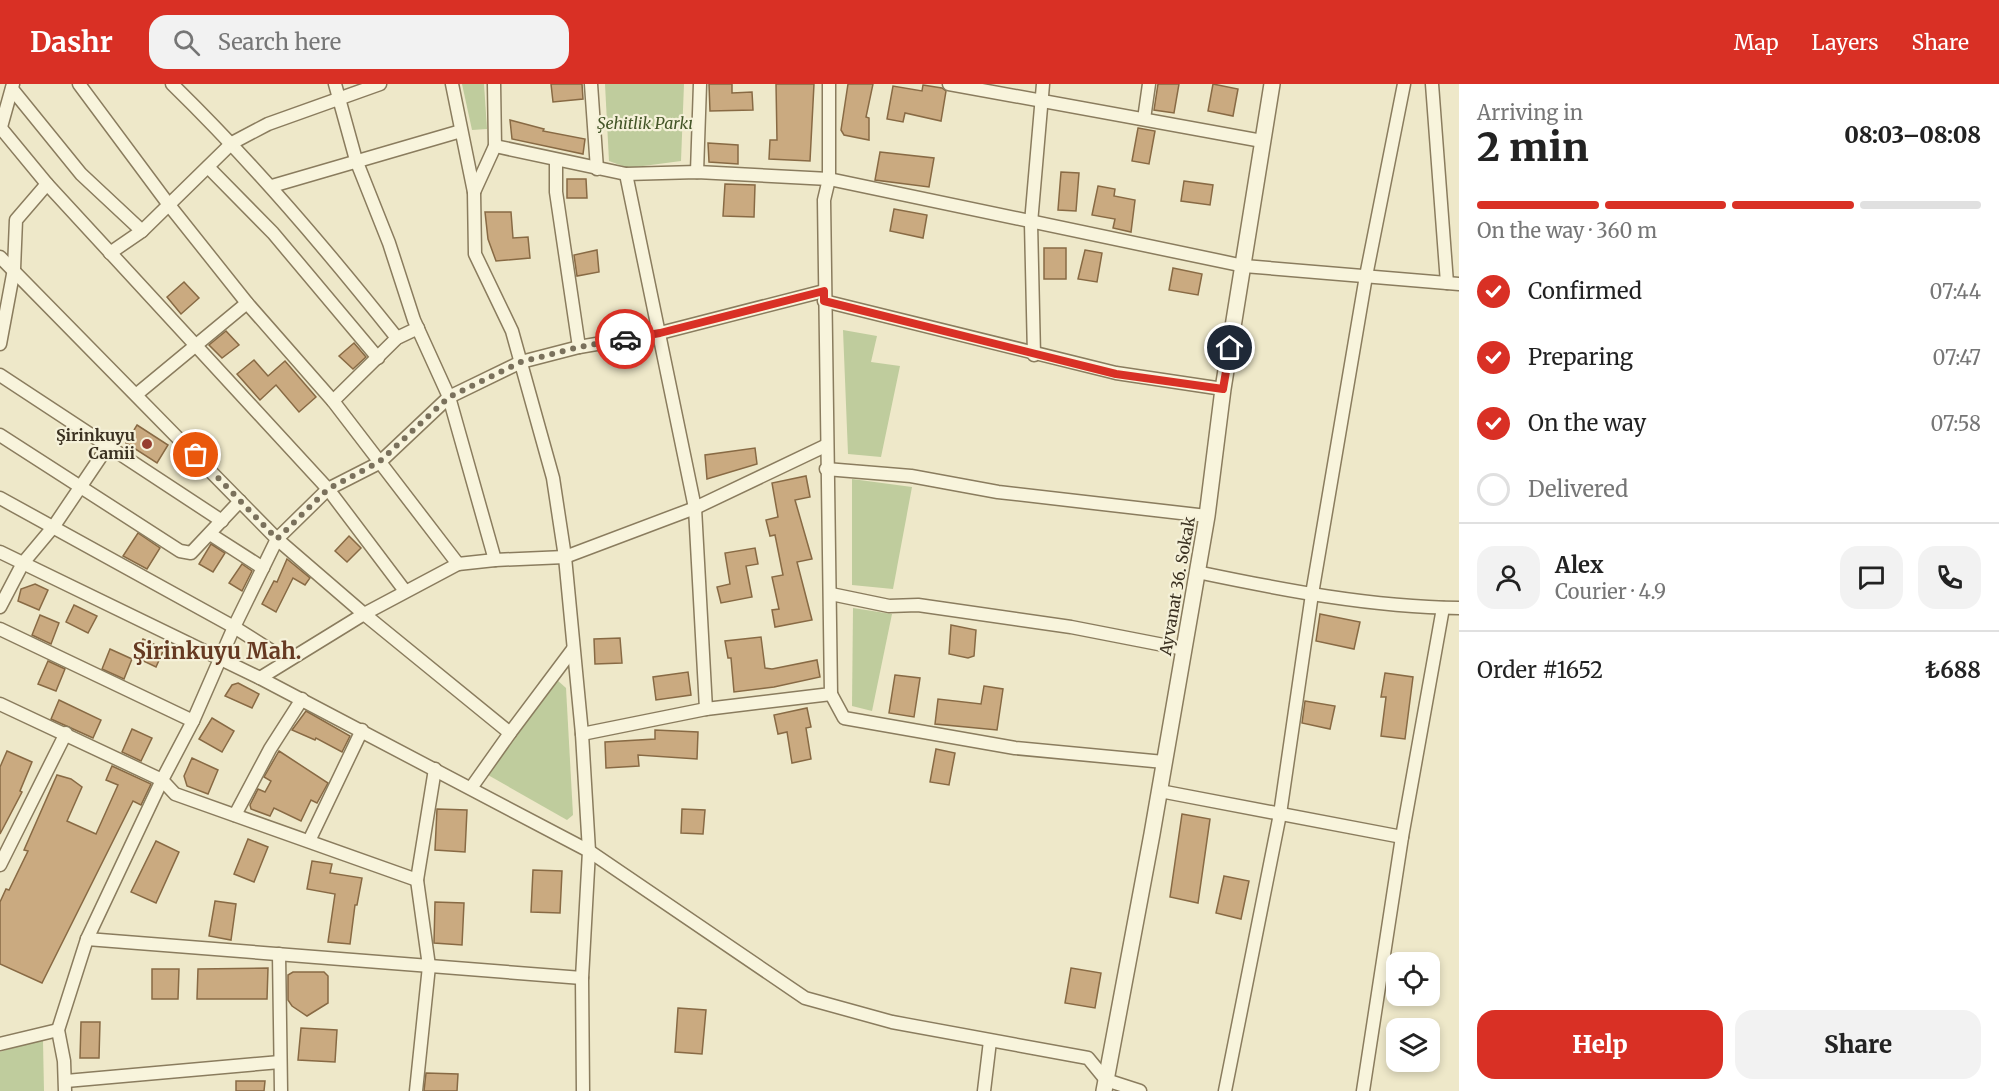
<!DOCTYPE html>
<html lang="en">
<head>
<meta charset="utf-8">
<style>
  :root { --surface:#fff; --page:#f2f2f2; --text:#222; --muted:#767676; --line:#e0e0e0; --accent:#d93025 }
  body { margin:0; font-family:Merriweather,serif; background:var(--page); color:var(--text); height:100vh; display:flex; flex-direction:column; font-size:22px; white-space:nowrap }
  * { box-sizing:border-box; margin:0 }
  p { font-size:20px; color:var(--muted) }
  .icon { flex:none; width:33px; height:33px; fill:none; stroke:currentColor; stroke-width:2; stroke-linecap:round; stroke-linejoin:round }
  .map { position:relative; flex:1; overflow:hidden }
  .panel { display:flex; flex-direction:column; background:var(--surface); width:540px }
  .panel>* { flex:none }
  .controls { position:absolute; left:1386px; top:868px; display:grid; gap:12px }
  .controls a { display:grid; place-items:center; width:54px; height:54px; border-radius:12px; background:var(--surface); box-shadow:0 3px 9px #0003; font-size:30px }
  .pin { position:absolute; display:grid; place-items:center; width:51px; height:51px; color:#fff; margin:-26px; border:3px solid #fff; border-radius:50%; box-shadow:0 2px 6px #0007 }
  .courier { position:absolute; display:grid; place-items:center; width:60px; height:60px; margin:-30px; border:4px solid #d93025; border-radius:50%; background:#fff; color:#222; box-shadow:0 2px 8px #0007 }
  .overview em { font-style:normal; font-weight:800 }
  .overview div { display:flex; flex-direction:column-reverse }
  .overview { display:flex; align-items:center; justify-content:space-between; height:102px; padding:0 18px }
  h1 { font-size:39px; font-weight:800; line-height:45px }
  .bar { display:grid; grid-template-columns:repeat(4,1fr); gap:9px 6px; align-content:center; height:72px; padding:0 18px }
  .bar i { height:8px; border-radius:4px; background:var(--line) }
  .bar .on { background:var(--accent) }
  .bar p { grid-column:span 4 }
  .line { display:flex; align-items:center; gap:15px; padding:0 18px; border-top:2px solid var(--line) }
  .line div { flex:1 }
  .round { display:grid; place-items:center; flex:none; width:63px; height:63px; border-radius:18px; background:var(--page) }
  ol { padding:0 18px; list-style:none }
  li { display:flex; align-items:center; gap:18px; height:66px }
  li p { margin-inline-start:auto }
  li .icon { padding:6px; border-radius:50%; background:var(--accent); color:#fff; stroke-width:4 }
  li:last-child { color:var(--muted) }
  li i { width:33px; height:33px; border:3px solid var(--line); border-radius:50% }
  .primary-button { display:flex; gap:12px; margin-top:auto; padding:12px 18px }
  .primary-button a { flex:1; height:69px; border-radius:18px; background:var(--accent); color:#fff; font-size:24px; font-weight:800; line-height:69px; text-align:center }
  .primary-button a+a { background:var(--page); color:var(--text) }
  header { display:flex; align-items:center; gap:36px; box-sizing:border-box; height:84px; padding:0 30px; background:var(--accent); color:#fff }
  header strong { font-size:28px }
  nav { display:flex; gap:33px; margin-inline-start:auto; font-size:21px }
  .search { width:420px; height:54px; background:var(--page); display:flex; align-items:center; gap:15px; box-sizing:border-box; padding:0 21px; border-radius:18px; color:var(--muted); font-size:22px }
  main { display:flex; flex:1; min-height:0 }
  .map>svg:first-child { display:block }
  .green { fill:#bfcc9d }
  .building { fill:#caaa80; stroke:#886a44; stroke-width:1.5 }
  .lines { fill:none; stroke-linecap:round; stroke-linejoin:round }
  .minor-casing { stroke:#8a7c5e; stroke-width:15 }
  .tertiary-casing { stroke:#8a7c5e; stroke-width:18 }
  .minor { stroke:#f8f4dc; stroke-width:12 }
  .tertiary { stroke:#f8f4dc; stroke-width:15 }
  .done { stroke:#7a715c; stroke-width:6; stroke-dasharray:0 10.8 }
  .route { stroke:#d93025; stroke-width:8 }
  .poi-dot { fill:#973e30; stroke:#f5f1d9; stroke-width:2 }
  .labels { text-anchor:middle; dominant-baseline:central; stroke-width:4.5; stroke-linejoin:round; paint-order:stroke }
  .park-label { font-size:16px; font-style:italic; fill:#445628; stroke:#f5f1d9 }
  .poi-label { font-size:16px; font-weight:bold; fill:#3b3121; stroke:#f5f1d9; text-anchor:end }
  .street-label { font-size:16px; fill:#3b3121; stroke:#f5f1d9 }
  .district-label { font-size:22px; font-weight:bold; fill:#663a22; stroke:#f5f1d9 }
</style>
</head>
<body>
<header>
<strong>Dashr</strong>
<div class="search"><svg class="icon" aria-label="search" viewBox="0 0 24 24"><circle cx="10" cy="10" r="6"/><path d="M15 15l6 6"/></svg>Search here</div>
<nav><a>Map</a><a>Layers</a><a>Share</a></nav>
</header>
<main>
<div class="map">
<svg width="1459" height="1007" viewBox="0 0 1459 1007">
  <rect width="100%" height="100%" fill="#eee8c9"/>
  <g class="green">
    <polygon points="462,0 484,0 487,45 472,46"/>
    <polygon points="605,0 684,0 681,77 628,84 609,77"/>
    <polygon points="843,246 877,252 871,278 900,282 881,373 848,370"/>
    <polygon points="852,395 912,403 893,505 852,501"/>
    <polygon points="853,524 892,530 872,627 852,622"/>
    <polygon points="556,595 566,604 573,731 567,736 488,691"/>
    <polygon points="37,956 43,957 44,1007 0,1007 0,968"/>
  </g>
  <g class="building">
    <polygon points="551,0 582,0 583,15 553,18"/>
    <polygon points="709,0 732,0 732,9 752,8 753,26 710,27"/>
    <polygon points="776,0 814,0 810,77 769,75 770,56 777,56"/>
    <polygon points="848,0 873,0 866,33 869,34 869,56 844,51 841,46"/>
    <polygon points="1158,0 1179,0 1174,29 1154,26"/>
    <polygon points="1213,0 1238,5 1233,32 1208,27"/>
    <polygon points="923,1 942,4 946,7 941,37 905,29 903,38 887,35 893,2 922,7"/>
    <polygon points="510,36 544,45 543,47 585,55 583,70 512,55"/>
    <polygon points="1138,44 1155,47 1149,80 1132,77"/>
    <polygon points="708,59 738,61 738,80 709,78"/>
    <polygon points="880,68 934,74 929,103 875,96"/>
    <polygon points="1061,88 1079,89 1076,127 1058,126"/>
    <polygon points="567,95 586,95 587,114 567,114"/>
    <polygon points="1184,97 1213,101 1210,121 1181,117"/>
    <polygon points="725,100 755,101 754,133 723,132"/>
    <polygon points="1098,102 1115,105 1114,112 1135,116 1131,148 1113,144 1115,135 1092,131"/>
    <polygon points="894,125 927,131 923,154 890,147"/>
    <polygon points="485,128 511,128 513,154 528,153 530,174 496,177 488,155"/>
    <rect x="1044" y="164" width="22" height="31"/>
    <polygon points="597,166 599,188 577,192 574,171"/>
    <polygon points="1085,166 1102,169 1097,198 1078,195"/>
    <polygon points="1173,184 1202,190 1198,211 1169,206"/>
    <polygon points="184,198 199,214 181,230 167,213"/>
    <polygon points="226,247 239,261 222,274 209,261"/>
    <polygon points="354,259 366,273 353,285 339,272"/>
    <polygon points="254,276 268,292 285,277 316,313 299,328 276,301 260,316 237,290"/>
    <polygon points="137,341 168,361 157,379 126,359"/>
    <polygon points="755,364 757,380 707,395 705,371"/>
    <polygon points="806,392 810,413 795,416 812,475 797,478 812,536 775,543 772,526 779,525 772,493 783,491 775,451 770,452 766,436 778,433 772,399"/>
    <polygon points="138,449 160,464 147,485 123,472"/>
    <polygon points="349,452 361,464 347,478 335,467"/>
    <polygon points="211,460 225,469 213,488 199,480"/>
    <polygon points="755,464 758,480 746,482 752,513 721,519 717,503 730,500 725,469"/>
    <polygon points="287,475 310,494 305,501 293,494 276,528 262,520 274,497 277,498"/>
    <polygon points="242,480 252,487 242,507 229,499"/>
    <polygon points="35,500 48,506 39,526 18,517 21,505"/>
    <polygon points="74,521 97,532 88,549 66,538"/>
    <polygon points="1320,530 1360,538 1354,565 1316,557"/>
    <polygon points="40,531 59,539 51,560 32,551"/>
    <polygon points="951,541 976,546 974,572 968,574 949,570"/>
    <polygon points="761,553 765,584 772,585 817,576 820,593 774,603 734,608 731,574 728,574 725,557"/>
    <polygon points="620,554 622,579 595,580 594,555"/>
    <polygon points="143,555 164,565 156,583 135,573"/>
    <polygon points="110,565 132,575 124,595 102,585"/>
    <polygon points="48,577 65,585 56,607 38,600"/>
    <polygon points="688,588 691,611 656,616 653,593"/>
    <polygon points="1385,589 1413,593 1405,655 1381,652 1386,613 1381,613"/>
    <polygon points="895,591 920,594 914,633 889,629"/>
    <polygon points="238,599 259,610 252,624 225,612 232,601"/>
    <polygon points="984,602 1003,605 997,646 935,640 938,615 981,620"/>
    <polygon points="59,616 101,636 93,654 51,635"/>
    <polygon points="1305,617 1335,622 1330,645 1302,639"/>
    <polygon points="807,624 811,643 806,644 811,675 792,679 787,648 778,650 774,631"/>
    <polygon points="306,627 350,652 342,668 316,654 315,656 292,646"/>
    <polygon points="212,634 234,647 222,668 199,655"/>
    <polygon points="132,645 152,654 141,677 122,668"/>
    <polygon points="655,646 698,648 697,675 638,671 639,682 606,684 605,658 655,655"/>
    <polygon points="936,665 955,669 949,701 930,698"/>
    <polygon points="7,667 32,678 20,707 22,708 0,750 0,683"/>
    <polygon points="279,667 328,699 317,719 311,716 301,737 274,724 270,732 251,725 250,721 258,705 265,708 271,697 264,693"/>
    <polygon points="192,674 218,686 208,710 187,702 184,692"/>
    <polygon points="112,682 151,700 141,721 133,717 42,899 0,880 0,818 6,805 9,806 28,767 24,766 57,691 71,695 82,703 67,737 96,750 118,701 106,696"/>
    <polygon points="437,725 467,726 465,768 435,766"/>
    <polygon points="682,725 705,726 703,750 681,749"/>
    <polygon points="1182,730 1210,735 1198,819 1170,813"/>
    <polygon points="248,755 268,763 254,798 234,790"/>
    <polygon points="156,757 179,768 156,819 131,808"/>
    <polygon points="312,777 332,780 330,789 362,794 357,821 355,821 350,860 328,858 335,810 307,805"/>
    <polygon points="533,786 562,787 560,829 531,828"/>
    <polygon points="1224,792 1249,797 1241,835 1216,829"/>
    <polygon points="215,817 236,820 231,856 209,852"/>
    <polygon points="435,818 464,819 462,861 434,859"/>
    <polygon points="268,884 267,915 197,915 198,885"/>
    <polygon points="1071,884 1101,889 1095,924 1065,919"/>
    <polygon points="152,885 179,885 178,915 152,915"/>
    <polygon points="293,888 324,888 328,892 328,919 307,932 292,922 288,916 288,891"/>
    <polygon points="678,924 706,926 702,970 675,968"/>
    <polygon points="81,938 100,938 99,974 80,974"/>
    <polygon points="301,944 337,946 335,978 298,976"/>
    <polygon points="426,989 458,990 457,1007 424,1007"/>
    <polygon points="236,997 265,997 264,1007 236,1007"/>
  </g>
  <g class="lines">
    <defs>
      <g id="minor">
        <polyline points="79,0 169,121 247,219 333,317 458,480"/>
        <path d="M172,0C254,80 326,165 397,254"/>
        <polyline points="335,0 356,76 389,159 414,236 449,313 495,476"/>
        <polyline points="452,0 474,108 475,170 512,247 553,394 565,473 582,650 589,767 582,894 583,1007"/>
        <polyline points="591,0 597,85"/>
        <polyline points="949,0 1262,57"/>
        <polyline points="1432,0 1447,199"/>
        <polyline points="12,5 81,90 142,147"/>
        <polyline points="1144,35 1149,0"/>
        <polyline points="0,43 47,100 328,405 405,507"/>
        <polyline points="1,43 13,0"/>
        <polyline points="495,62 626,90 697,88 829,95 1244,182 1459,200"/>
        <polyline points="556,76 556,108 579,263"/>
        <polyline points="208,83 273,149 378,274"/>
        <polyline points="697,88 700,0"/>
        <polyline points="626,90 695,424 706,625"/>
        <polyline points="272,102 461,47"/>
        <polyline points="474,108 495,62 494,0"/>
        <polyline points="110,169 142,147 232,59 268,40 380,0"/>
        <polyline points="0,173 277,455 364,530 510,649 471,704"/>
        <polyline points="824,217 1116,289 1223,305"/>
        <polyline points="0,260 14,185 16,136 47,100"/>
        <polyline points="1034,271 1031,139 1043,0"/>
        <polyline points="0,291 222,437"/>
        <polyline points="137,310 247,219"/>
        <polyline points="333,317 397,254 418,244"/>
        <polyline points="0,351 180,467 191,469 240,417"/>
        <polyline points="826,385 911,392 998,408 1207,432"/>
        <polyline points="0,414 234,543 286,576"/>
        <polyline points="210,450 263,484"/>
        <polyline points="0,468 260,594 589,767 805,914 892,938 1088,974 1106,996 1140,1007"/>
        <path d="M1197,488C1283,506 1371,523 1459,524"/>
        <polyline points="831,510 889,522 918,521 1071,543 1184,565"/>
        <polyline points="0,523 23,479 54,442 108,362"/>
        <polyline points="0,545 193,637"/>
        <polyline points="260,594 364,530 458,480 495,476 565,473 695,424 825,362"/>
        <polyline points="831,610 844,634 1015,664 1164,678"/>
        <polyline points="0,620 162,696 175,710 417,796"/>
        <polyline points="510,649 573,565"/>
        <polyline points="582,650 706,625 831,610 824,116 829,95 829,0"/>
        <polyline points="1160,707 1402,753"/>
        <polyline points="235,731 270,665 302,615"/>
        <polyline points="309,757 362,646"/>
        <polyline points="0,781 66,649"/>
        <polyline points="87,855 582,894"/>
        <polyline points="279,870 281,1007"/>
        <polyline points="0,960 58,946"/>
        <polyline points="66,997 280,978"/>
        <polyline points="65,1007 64,977 58,946 87,855 162,696 193,637 234,543 277,455 328,405 379,379 449,313 521,278 579,263 660,249 824,207"/>
        <polyline points="416,1007 429,882 417,796 435,685"/>
        <polyline points="984,1007 990,957"/>
        <polyline points="1225,1007 1280,730 1312,510 1366,192 1404,0"/>
        <polyline points="1363,1007 1402,753 1443,524"/>
      </g>
      <polyline id="tertiary" points="1104,1007 1152,750 1207,432 1223,305 1272,0"/>
    </defs>
    <use href="#minor" class="minor-casing"/>
    <use href="#tertiary" class="tertiary-casing"/>
    <use href="#minor" class="minor"/>
    <use href="#tertiary" class="tertiary"/>
  </g>
  <g class="lines">
    <polyline class="done" points="196,371 277,455 328,405 379,378 449,313 521,278 579,263 625,255"/>
    <polyline class="route" points="625,255 660,249 824,207 824,217 1116,290 1223,305 1230,264"/>
  </g>
  <circle class="poi-dot" cx="147" cy="360" r="6"/>
  <g class="labels">
    <g class="park-label">
      <text x="645" y="39">Şehitlik Parkı</text>
    </g>
    <g class="poi-label">
      <text x="135" y="351">Şirinkuyu<tspan x="135" dy="18">Camii</tspan></text>
    </g>
    <g class="street-label">
      <text transform="translate(1177 502) rotate(-80)">Ayvanat 36. Sokak</text>
    </g>
    <g class="district-label">
      <text x="217" y="567">Şirinkuyu Mah.</text>
    </g>
  </g>
</svg>
<div class="controls">
<a><svg class="icon" aria-label="locate" viewBox="0 0 24 24"><circle cx="12" cy="12" r="6"/><path d="M12 2v4M12 18v4M2 12h4M18 12h4"/></svg></a>
<a><svg class="icon" aria-label="layers" viewBox="0 0 24 24"><path d="M12 4l9 5-9 5-9-5zM3 14l9 5 9-5"/></svg></a>
</div>
<div class="pin" style="left:196px;top:371px;background:#ea580c"><svg class="icon" aria-label="bag" viewBox="0 0 24 24"><path d="M5 8h14l-1 12H6zM9 8a3 3 0 0 1 6 0"/></svg></div>
<div class="pin" style="left:1230px;top:264px;background:#1f2937"><svg class="icon" aria-label="home" viewBox="0 0 24 24"><path d="M3 11l9-7 9 7M6 9v11h12V9"/></svg></div>
<div class="courier" style="left:625px;top:255px"><svg class="icon" aria-label="car" viewBox="0 0 24 24"><path d="M5 17H2v-5l4-1 3-4h7l3 4 3 1v5h-3M9 17h6M6 11h13"/><circle cx="7" cy="17" r="2"/><circle cx="17" cy="17" r="2"/></svg></div>
</div>
<section class="panel">
<div class="overview"><div><h1>2 min</h1><p>Arriving in</p></div><em>08:03–08:08</em></div>
<div class="bar"><i class="on"></i><i class="on"></i><i class="on"></i><i></i><p>On the way · 360 m</p></div>
<ol>
<li><svg class="icon" aria-label="check" viewBox="0 0 24 24"><path d="M5 12l5 5 9-10"/></svg>Confirmed<p>07:44</p></li>
<li><svg class="icon" aria-label="check" viewBox="0 0 24 24"><path d="M5 12l5 5 9-10"/></svg>Preparing<p>07:47</p></li>
<li><svg class="icon" aria-label="check" viewBox="0 0 24 24"><path d="M5 12l5 5 9-10"/></svg>On the way<p>07:58</p></li>
<li><i></i>Delivered</li>
</ol>
<div class="line" style="height:108px"><a class="round"><svg class="icon" aria-label="person" viewBox="0 0 24 24"><circle cx="12" cy="8" r="4"/><path d="M4 21q1-7 8-7t8 7"/></svg></a><div><b>Alex</b><p>Courier · 4.9</p></div><a class="round"><svg class="icon" aria-label="chat" viewBox="0 0 24 24"><path d="M4 5h16v11H9l-5 4z"/></svg></a><a class="round"><svg class="icon" aria-label="phone" viewBox="0 0 24 24"><path d="M5 4h4l2 5-3 2q2 4 5 5l2-3 5 2v4C11 20 4 13 5 4z"/></svg></a></div>
<div class="line" style="height:78px"><div>Order #1652</div><b>₺688</b></div>
<div class="primary-button"><a>Help</a><a>Share</a></div>
</section>
</main>
</body>
</html>
